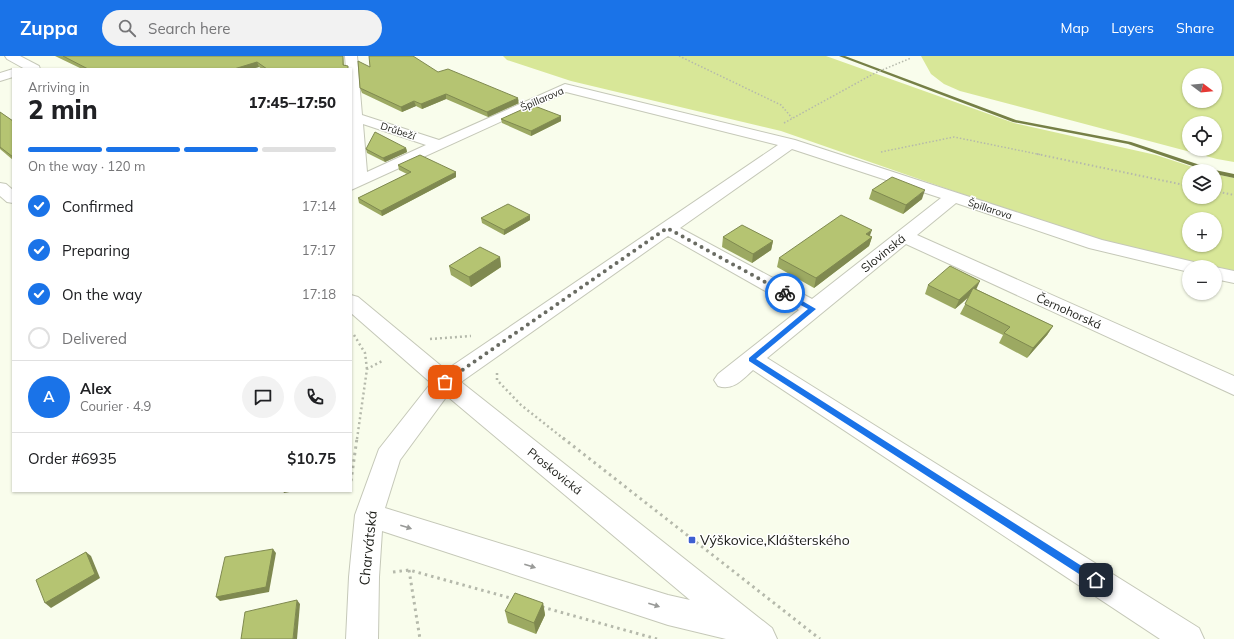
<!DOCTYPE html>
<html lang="en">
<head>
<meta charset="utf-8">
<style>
  :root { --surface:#fff; --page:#f2f2f2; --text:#202124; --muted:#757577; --line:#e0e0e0; --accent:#1a73e8 }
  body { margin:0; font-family:Mulish,sans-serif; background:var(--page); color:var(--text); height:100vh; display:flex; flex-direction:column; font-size:15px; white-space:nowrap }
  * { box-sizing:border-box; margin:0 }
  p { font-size:13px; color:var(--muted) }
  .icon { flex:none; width:22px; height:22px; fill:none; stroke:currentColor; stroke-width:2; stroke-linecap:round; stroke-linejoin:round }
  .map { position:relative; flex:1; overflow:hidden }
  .side { position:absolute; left:12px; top:12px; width:340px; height:424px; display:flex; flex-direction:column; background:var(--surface); border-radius:0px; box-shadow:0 1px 3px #0004 }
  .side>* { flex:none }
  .needle { width:26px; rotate:106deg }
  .controls { position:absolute; left:1182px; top:12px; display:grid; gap:8px }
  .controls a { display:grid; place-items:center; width:40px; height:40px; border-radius:50%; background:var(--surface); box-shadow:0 1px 3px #0004; font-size:20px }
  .pin { position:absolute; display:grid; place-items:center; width:34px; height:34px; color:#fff; margin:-17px; border-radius:8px; box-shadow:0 2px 6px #0006 }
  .courier { position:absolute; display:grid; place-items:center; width:40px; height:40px; margin:-20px; border:3px solid #1a73e8; border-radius:50%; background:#fff; color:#222; box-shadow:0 1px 5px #0007 }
  .summary em { font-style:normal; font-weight:800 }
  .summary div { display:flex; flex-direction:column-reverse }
  .summary { display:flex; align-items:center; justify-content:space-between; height:68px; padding:0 16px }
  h1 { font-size:26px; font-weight:800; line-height:30px }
  .bar { display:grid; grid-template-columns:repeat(4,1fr); gap:6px 4px; align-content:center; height:48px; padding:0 16px }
  .bar i { height:5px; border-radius:3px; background:var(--line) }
  .bar .on { background:var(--accent) }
  .bar p { grid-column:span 4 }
  .line { display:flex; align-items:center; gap:10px; padding:0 16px; border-top:1px solid var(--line) }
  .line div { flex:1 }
  .round { display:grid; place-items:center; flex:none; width:42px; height:42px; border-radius:21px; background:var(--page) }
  ol { padding:0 16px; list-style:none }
  li { display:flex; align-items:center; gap:12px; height:44px }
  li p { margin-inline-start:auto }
  li .icon { padding:4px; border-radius:50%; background:var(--accent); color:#fff; stroke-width:4 }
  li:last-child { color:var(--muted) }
  li i { width:22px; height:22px; border:2px solid var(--line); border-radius:50% }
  header { display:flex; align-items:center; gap:24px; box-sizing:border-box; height:56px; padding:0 20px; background:var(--accent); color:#fff }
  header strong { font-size:19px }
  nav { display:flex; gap:22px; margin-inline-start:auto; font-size:14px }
  .search { width:280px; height:36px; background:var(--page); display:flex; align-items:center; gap:10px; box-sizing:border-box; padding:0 14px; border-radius:22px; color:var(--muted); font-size:15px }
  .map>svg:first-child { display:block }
  .green { fill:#d8e798; fill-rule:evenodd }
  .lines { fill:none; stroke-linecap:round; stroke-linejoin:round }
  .stream { fill:#768046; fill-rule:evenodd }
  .minor-casing { stroke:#c5c8b8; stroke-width:2 }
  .path-far3 { stroke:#b5b9ab; stroke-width:1.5; stroke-dasharray:1.5 2; stroke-linecap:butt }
  .path-far2 { stroke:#b5b9ab; stroke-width:2; stroke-dasharray:1.5 2.5; stroke-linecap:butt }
  .path-far1 { stroke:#b5b9ab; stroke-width:2.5; stroke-dasharray:2 3; stroke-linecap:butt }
  .path { stroke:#b5b9ab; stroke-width:3; stroke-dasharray:2.5 4; stroke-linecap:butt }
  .minor { fill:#fff; fill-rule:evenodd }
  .wall { fill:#9ca962 }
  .shaded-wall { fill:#7f8950 }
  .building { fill:#b5c472; stroke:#7f8950 }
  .oneway { fill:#999a98 }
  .route { fill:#1a73e8 }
  .done { stroke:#6a6c63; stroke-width:4; stroke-dasharray:0 7.2 }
  .poi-dot { fill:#3e5fd1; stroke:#fff; stroke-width:1.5 }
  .labels { text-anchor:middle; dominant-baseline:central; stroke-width:3; stroke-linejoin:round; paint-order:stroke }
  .far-street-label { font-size:10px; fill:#1d1e19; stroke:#fff }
  .street-label { font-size:12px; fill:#1d1e19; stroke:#fff }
  .near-poi-label { font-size:14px; fill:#1d1e19; stroke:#fff; text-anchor:start }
  .near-street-label { font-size:14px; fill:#1d1e19; stroke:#fff }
</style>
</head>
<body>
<header>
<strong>Zuppa</strong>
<div class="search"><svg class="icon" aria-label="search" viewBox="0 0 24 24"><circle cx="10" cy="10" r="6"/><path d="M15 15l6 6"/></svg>Search here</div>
<nav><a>Map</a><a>Layers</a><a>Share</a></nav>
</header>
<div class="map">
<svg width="1234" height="583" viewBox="0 0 1234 583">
  <rect width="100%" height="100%" fill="#f9fdec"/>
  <g class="green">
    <path d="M503,0H826L1014,67L1156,99L1205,115H1189V141H1215V118L1234,122V216L1080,179L781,75L571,25L507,4ZM1189,163H1215V189H1189Z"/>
    <path d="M921,0H1234V106L1217,103L960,35L944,28L931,18ZM1189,19H1215V45H1189ZM1189,67H1215V93H1189Z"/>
  </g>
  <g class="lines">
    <polygon class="stream" points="839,0 845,0 1016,64 1131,86 1215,114 1234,118 1234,122 1215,118 1215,115 1207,115 1128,88 1013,66"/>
    <defs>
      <g id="minor">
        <polygon points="5,0 20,0 39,10 40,13 25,13 7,3"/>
        <path d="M345,0H357L362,59L439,84L565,28L795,84L1102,184L1198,207L1201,211H1189V216L1089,192L956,147L917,179L1234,320V339L906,188L767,302L1199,572L1204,583H1160L753,314C742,324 733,335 718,330L714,324L718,318L799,254L668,180L461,326L772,572L777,583H726L668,569L382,475L379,521L378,583H346L349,521L355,459L379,393L431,327L351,257V239L358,241L446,314L778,89L566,36L351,134V13H346ZM363,68L426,89L367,116ZM792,93L941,142L812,243L680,172ZM447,340L690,544L668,539L385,452L400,404Z"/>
        <polygon points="13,13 13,21 0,25 0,17"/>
        <polygon points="0,127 6,128 13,134 13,147 7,146 0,140"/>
        <polygon points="1215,211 1234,215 1234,227 1215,223"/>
      </g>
    </defs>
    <use href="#minor" class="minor-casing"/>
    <g class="path-far3">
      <polyline points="679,0 781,49 792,62"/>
      <polyline points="784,67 875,17 911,2"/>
      <polyline points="881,96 954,81 1042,99"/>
    </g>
    <g class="path-far2">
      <polyline points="1037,98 1189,130"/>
      <polyline points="1215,135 1234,139"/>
    </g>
    <g class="path-far1">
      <polyline points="354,279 365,297 367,313"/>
      <polyline points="430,283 471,280"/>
      <polyline points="497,317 497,324 521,349 564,383"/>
      <polyline points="357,383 367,313 384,304"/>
    </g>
    <g class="path">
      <polyline points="563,382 820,583"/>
      <polyline points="351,425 357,382"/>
      <polyline points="409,514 420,583"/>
      <polyline points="393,516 409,514 514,543"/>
      <polyline points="542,551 657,583"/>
    </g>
    <use href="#minor" class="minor"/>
  </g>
  <g class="wall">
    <polygon points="55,0 343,0 344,9 349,13 262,13 259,11 251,13 82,13"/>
    <polygon points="370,11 438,16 519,47 488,61 446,43 422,53 416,50 402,56 362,37 360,32"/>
    <polygon points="0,56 13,65 13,104 0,93"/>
    <polygon points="561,60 561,65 531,80 502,67 501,63"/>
    <polygon points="406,92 407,96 385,106 367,97 366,93"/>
    <polygon points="398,109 456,121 382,160 359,147 358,142 407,118 399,114"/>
    <polygon points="872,134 922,143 903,158 869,143"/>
    <polygon points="481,162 530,164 504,179 482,167"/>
    <polygon points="870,180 872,181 869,190 814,232 777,211 779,202"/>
    <polygon points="723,181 773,185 771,194 752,207 722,191"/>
    <polygon points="500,201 501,211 471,231 451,219 449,210"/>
    <polygon points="928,229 976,233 1053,270 1047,279 1027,302 999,287 1003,279 960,258 969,241 955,253 925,238"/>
    <polygon points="543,547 545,559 536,578 508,567 505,555"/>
  </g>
  <g class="shaded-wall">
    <polygon points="257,6 259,11 251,13 234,13"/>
    <polygon points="446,38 446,43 422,53 421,48"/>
    <polygon points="518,42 519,47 488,61 487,56"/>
    <polygon points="414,45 416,50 402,56 401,51"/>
    <polygon points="561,60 561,65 531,80 531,75"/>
    <polygon points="406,92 407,96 385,106 383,102"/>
    <polygon points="456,116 456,121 382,160 381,155"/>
    <polygon points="925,134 922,143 903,158 906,149"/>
    <polygon points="530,159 530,164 504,179 504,174"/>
    <polygon points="872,174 869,182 872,181 869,190 814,232 816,222 866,178"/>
    <polygon points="773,185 771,194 752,207 753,198"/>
    <polygon points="500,201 501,211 471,231 469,221"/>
    <polygon points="980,225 976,234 955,253 959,244"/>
    <polygon points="1053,270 1047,279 1027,302 1033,292"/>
    <polygon points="283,435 295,435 284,437"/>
    <polygon points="273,493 276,497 269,536 220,545 216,541"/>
    <polygon points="86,496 91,500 100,522 51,552 45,547"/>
    <polygon points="297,544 300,548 297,583 293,583"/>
    <polygon points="543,547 545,559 536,578 534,567"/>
  </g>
  <g class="building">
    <polygon points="63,0 343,0 343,9 348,10 348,13 267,13 257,6 234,13 88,13"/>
    <polygon points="369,0 413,0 438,16 448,13 518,42 487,56 446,38 421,48 414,45 401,51 360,32 358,5 370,11"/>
    <polygon points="532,49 561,60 531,75 501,63"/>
    <polygon points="0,56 13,65 13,101 0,91"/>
    <polygon points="375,76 406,92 383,102 366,93"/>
    <polygon points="420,99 456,116 381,155 358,142 411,116 398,109"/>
    <polygon points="892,121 925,134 906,149 872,134"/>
    <polygon points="508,148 530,159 504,174 481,162"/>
    <polygon points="841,159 872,174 866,178 872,181 816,222 779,202"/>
    <polygon points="742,169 773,185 753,198 723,181"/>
    <polygon points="480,191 500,201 469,221 449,210"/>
    <polygon points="950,210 980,225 959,244 928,229"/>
    <polygon points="973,232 1053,270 1033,292 1004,277 1010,271 965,248"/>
    <polygon points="273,493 266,531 216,541 225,501"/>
    <polygon points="86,496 95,518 45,547 36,524"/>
    <polygon points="515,537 543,547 534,567 505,555"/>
    <polygon points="297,544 293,583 241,583 245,556"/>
  </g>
  <defs><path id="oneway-solid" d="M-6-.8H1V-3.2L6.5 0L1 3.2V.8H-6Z"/></defs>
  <g class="oneway">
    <use href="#oneway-solid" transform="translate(406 471) rotate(18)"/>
    <use href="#oneway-solid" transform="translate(530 510) rotate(18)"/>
    <use href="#oneway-solid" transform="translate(654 549) rotate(18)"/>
  </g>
  <polygon class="route" points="782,236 787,236 816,253 756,303 1099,521 1100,524 1099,527 1096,528 1093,527 749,305 749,302 808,253 782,239"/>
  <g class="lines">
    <polyline class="done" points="445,326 667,172 785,237"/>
  </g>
  <rect class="poi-dot" x="688" y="480" width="8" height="8" rx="2"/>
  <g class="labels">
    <g class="far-street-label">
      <text transform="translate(542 43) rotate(-23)">Špillarova</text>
      <text transform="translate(398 75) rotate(18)">Drůbeží</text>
      <text transform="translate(990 153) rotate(18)">Špillarova</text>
    </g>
    <g class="street-label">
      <text transform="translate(883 197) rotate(-39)">Slovinská</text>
      <text transform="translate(1069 255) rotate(24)">Černohorská</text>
      <text transform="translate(555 415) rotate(39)">Proskovická</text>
    </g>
    <g class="near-poi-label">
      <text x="700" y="484">Výškovice,Klášterského</text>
    </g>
    <g class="near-street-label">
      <text transform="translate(368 492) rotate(-84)">Charvátská</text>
    </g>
  </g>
</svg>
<div class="controls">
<a><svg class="needle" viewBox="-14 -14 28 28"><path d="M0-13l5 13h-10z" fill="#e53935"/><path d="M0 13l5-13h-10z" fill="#757577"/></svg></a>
<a><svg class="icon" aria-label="locate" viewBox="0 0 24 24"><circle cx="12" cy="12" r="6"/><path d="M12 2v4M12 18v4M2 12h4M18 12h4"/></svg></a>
<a><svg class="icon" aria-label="layers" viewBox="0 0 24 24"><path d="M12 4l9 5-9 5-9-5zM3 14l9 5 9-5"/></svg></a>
<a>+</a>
<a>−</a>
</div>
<div class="pin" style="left:445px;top:326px;background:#ea580c"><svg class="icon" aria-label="bag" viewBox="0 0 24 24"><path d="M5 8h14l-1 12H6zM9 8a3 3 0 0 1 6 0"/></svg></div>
<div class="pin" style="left:1096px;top:524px;background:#1f2937"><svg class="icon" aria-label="home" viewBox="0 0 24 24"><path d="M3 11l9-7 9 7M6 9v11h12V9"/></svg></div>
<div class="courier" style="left:785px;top:237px"><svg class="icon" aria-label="bike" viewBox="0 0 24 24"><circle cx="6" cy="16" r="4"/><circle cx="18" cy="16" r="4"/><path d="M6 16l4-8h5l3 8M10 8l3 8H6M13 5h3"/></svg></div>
<section class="side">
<div class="summary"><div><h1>2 min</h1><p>Arriving in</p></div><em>17:45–17:50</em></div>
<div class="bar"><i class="on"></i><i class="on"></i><i class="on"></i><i></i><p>On the way · 120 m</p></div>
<ol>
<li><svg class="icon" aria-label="check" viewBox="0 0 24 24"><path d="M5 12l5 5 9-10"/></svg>Confirmed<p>17:14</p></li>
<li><svg class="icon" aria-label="check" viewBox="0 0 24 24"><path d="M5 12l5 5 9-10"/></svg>Preparing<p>17:17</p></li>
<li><svg class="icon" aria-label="check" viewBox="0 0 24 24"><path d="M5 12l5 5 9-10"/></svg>On the way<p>17:18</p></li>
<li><i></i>Delivered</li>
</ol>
<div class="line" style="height:72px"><b class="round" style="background:var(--accent);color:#fff">A</b><div><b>Alex</b><p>Courier · 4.9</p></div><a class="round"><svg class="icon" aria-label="chat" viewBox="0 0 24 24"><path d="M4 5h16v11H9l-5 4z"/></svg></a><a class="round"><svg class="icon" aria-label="phone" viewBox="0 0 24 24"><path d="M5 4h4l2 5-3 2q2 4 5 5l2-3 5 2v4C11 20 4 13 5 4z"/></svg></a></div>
<div class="line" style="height:52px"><div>Order #6935</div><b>$10.75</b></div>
</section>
</div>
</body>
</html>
